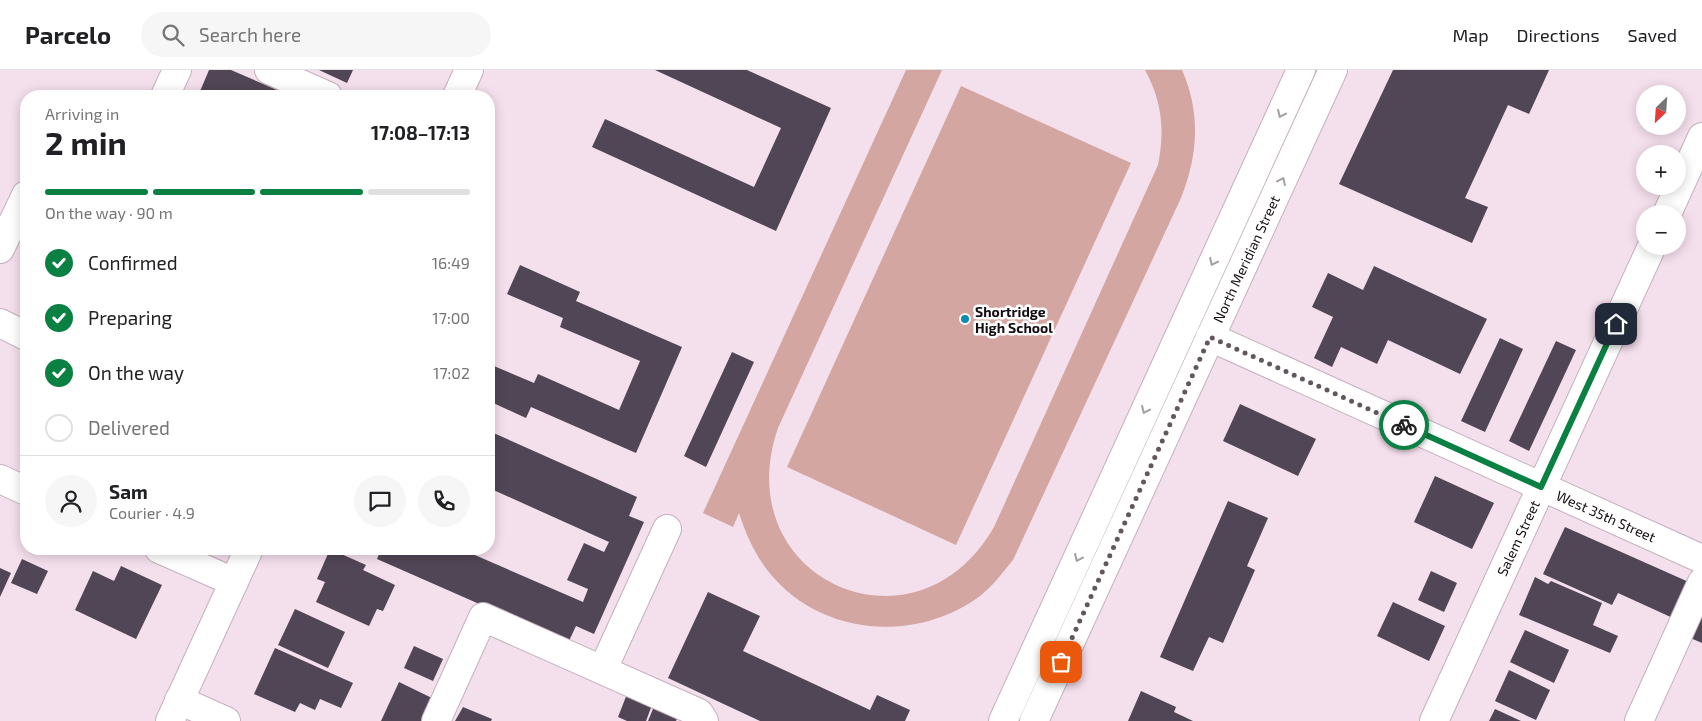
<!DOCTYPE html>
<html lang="en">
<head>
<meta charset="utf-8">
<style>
  :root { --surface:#fff; --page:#f6f6f6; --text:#202124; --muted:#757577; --line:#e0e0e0; --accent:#0b8043 }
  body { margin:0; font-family:"Exo 2",sans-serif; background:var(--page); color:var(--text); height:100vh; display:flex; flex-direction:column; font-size:19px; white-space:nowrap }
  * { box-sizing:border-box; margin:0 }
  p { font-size:16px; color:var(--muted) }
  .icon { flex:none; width:28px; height:28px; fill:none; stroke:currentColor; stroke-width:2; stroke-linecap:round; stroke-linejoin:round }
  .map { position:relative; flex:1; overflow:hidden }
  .sheet { position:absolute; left:20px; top:20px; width:475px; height:465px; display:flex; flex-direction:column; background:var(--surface); border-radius:20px; box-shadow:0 2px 12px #0003 }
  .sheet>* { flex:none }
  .needle { width:32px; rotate:205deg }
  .tools { position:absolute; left:1636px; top:15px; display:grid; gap:10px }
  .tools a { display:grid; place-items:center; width:50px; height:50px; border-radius:50%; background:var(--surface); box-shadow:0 2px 12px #0003; font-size:25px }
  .pin { position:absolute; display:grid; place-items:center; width:42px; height:42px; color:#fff; margin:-21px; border-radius:10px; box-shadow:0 2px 8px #0006 }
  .courier { position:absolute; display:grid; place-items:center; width:50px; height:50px; margin:-25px; border:4px solid #0b8043; border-radius:50%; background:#fff; color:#222; box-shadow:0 1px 6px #0007 }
  .head em { font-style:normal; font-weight:700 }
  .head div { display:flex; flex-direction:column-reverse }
  .head { display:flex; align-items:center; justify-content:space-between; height:85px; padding:0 25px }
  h1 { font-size:32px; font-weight:700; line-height:38px }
  .bar { display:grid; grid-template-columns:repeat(4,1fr); gap:8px 5px; align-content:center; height:60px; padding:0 25px }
  .bar i { height:6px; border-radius:4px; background:var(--line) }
  .bar .on { background:var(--accent) }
  .bar p { grid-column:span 4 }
  .line { display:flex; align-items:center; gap:12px; padding:0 25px; border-top:1px solid var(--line) }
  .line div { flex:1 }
  .round { display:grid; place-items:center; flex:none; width:52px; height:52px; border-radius:26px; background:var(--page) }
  ol { padding:0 25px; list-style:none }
  li { display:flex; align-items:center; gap:15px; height:55px }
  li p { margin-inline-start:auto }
  li .icon { padding:5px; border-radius:50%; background:var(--accent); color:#fff; stroke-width:4 }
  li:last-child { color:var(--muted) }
  li i { width:28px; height:28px; border:2px solid var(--line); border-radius:50% }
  header { display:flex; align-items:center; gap:30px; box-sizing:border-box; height:70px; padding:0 25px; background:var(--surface); border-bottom:1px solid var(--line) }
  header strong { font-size:24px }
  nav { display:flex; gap:28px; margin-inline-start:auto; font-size:18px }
  .search { width:350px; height:45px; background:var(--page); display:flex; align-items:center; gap:12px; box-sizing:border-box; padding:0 18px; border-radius:28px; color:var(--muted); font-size:19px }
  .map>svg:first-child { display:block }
  .green { fill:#d3a6a1 }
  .building { fill:#514655 }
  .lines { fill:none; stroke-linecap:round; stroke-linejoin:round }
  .minor-casing { stroke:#c4b1bd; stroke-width:30 }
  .major-casing { stroke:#c4b1bd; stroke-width:30 }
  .minor { stroke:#fff; stroke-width:28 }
  .major { stroke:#fff; stroke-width:28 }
  .oneway { stroke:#a19fa1 }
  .done { stroke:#63575f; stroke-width:5; stroke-dasharray:0 9 }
  .route { stroke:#0b8043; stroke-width:6 }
  .poi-dot { fill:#0b8cac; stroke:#fff; stroke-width:2 }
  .labels { text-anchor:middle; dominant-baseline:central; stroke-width:5; stroke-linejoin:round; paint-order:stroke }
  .street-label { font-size:14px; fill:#150e13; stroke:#fff }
  .poi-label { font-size:14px; font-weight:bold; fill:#150e13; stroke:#fff; text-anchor:start }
</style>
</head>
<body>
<header>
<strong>Parcelo</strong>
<div class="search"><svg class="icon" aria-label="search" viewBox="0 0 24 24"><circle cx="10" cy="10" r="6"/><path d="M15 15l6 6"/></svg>Search here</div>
<nav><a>Map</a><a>Directions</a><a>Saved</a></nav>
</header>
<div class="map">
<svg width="1702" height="651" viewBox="0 0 1702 651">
  <rect width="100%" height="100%" fill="#f4dfec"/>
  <g class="green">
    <path d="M906,0H942L778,358C726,509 916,594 994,457L1158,95C1165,60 1162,31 1145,0H1182C1201,43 1198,85 1181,128L1013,490C1003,502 993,516 980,526C915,574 819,566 768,501C754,483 746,464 739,443L733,457L703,443Z"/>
    <polygon points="961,16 1131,93 956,475 787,397"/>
  </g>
  <g class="building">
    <polygon points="209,0 231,0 291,26 198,26"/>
    <polygon points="319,0 353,0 347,13"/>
    <polygon points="655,0 747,0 831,38 776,161 592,77 605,49 754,117 781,58"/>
    <polygon points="1393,0 1549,0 1529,44 1508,35 1465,128 1488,137 1472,173 1339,114"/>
    <polygon points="520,195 580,222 576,231 682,277 636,383 531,337 526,348 489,331 489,294 534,313 538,304 619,340 640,291 560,257 563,248 507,224"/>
    <polygon points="1374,196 1487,249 1460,304 1388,270 1377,294 1341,277 1332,297 1314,288 1333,247 1312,237 1328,203 1363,220"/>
    <polygon points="1500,268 1523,279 1485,362 1461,351"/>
    <polygon points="1556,271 1576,280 1529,381 1509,371"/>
    <polygon points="732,282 754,292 706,397 684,386"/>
    <polygon points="1240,334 1316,369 1298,406 1223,371"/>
    <polygon points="489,361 637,427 629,446 644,452 594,564 576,556 568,573 377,489 381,479 461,479 583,532 588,519 567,510 584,473 604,482 609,472 489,418"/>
    <polygon points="1435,406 1494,433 1472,479 1414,452"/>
    <polygon points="1228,431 1268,448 1247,496 1255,500 1223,573 1209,567 1193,601 1160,587"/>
    <polygon points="1565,457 1691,513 1675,549 1618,523 1612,535 1543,504"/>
    <polygon points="330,479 366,495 363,500 395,515 383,541 377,539 369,556 316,532 325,512 317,509"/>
    <polygon points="22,489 48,501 37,524 11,513"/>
    <polygon points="121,496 162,515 136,569 75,540 93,501 114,511"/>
    <polygon points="0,498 11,503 0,527"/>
    <polygon points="1431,501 1457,513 1444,542 1418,530"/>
    <polygon points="1535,507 1548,514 1551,511 1602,533 1593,555 1618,566 1610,583 1519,545"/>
    <polygon points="708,522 760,546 743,581 870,640 877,625 910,640 905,651 760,651 668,608"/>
    <polygon points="1393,532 1445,556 1429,591 1377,566"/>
    <polygon points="1702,536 1702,573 1688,567"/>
    <polygon points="295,539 345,562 328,598 278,575"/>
    <polygon points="1525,560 1569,580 1554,613 1510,592"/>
    <polygon points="414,576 443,589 433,611 404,598"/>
    <polygon points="275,578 353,613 341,638 320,629 315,640 300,633 295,642 254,624"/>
    <polygon points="1509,600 1550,620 1536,650 1495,631"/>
    <polygon points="399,612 434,629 424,651 381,651"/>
    <polygon points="1141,621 1176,637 1174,642 1193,651 1128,651"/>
    <polygon points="627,624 652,635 646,651 627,651 618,647"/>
    <polygon points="655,634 679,644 676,651 648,651"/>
    <polygon points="463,637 492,649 491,651 455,651"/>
    <polygon points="1495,639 1521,651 1489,651"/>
  </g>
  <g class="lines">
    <defs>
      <g id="minor">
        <polyline points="269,0 328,26"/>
        <polyline points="165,26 177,0"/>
        <polyline points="457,26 469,0"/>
        <polyline points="1667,144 1702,67"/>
        <polyline points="0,179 26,125"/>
        <polyline points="0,253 26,266"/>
        <polyline points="1210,267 1702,489"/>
        <polyline points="0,409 26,421"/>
        <polyline points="159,479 234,512"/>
        <polyline points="603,599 667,459"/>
        <polyline points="179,630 226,651"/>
        <polyline points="170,651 249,479"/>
        <polyline points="436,651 483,547 699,643 704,651"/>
        <polyline points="1434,651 1652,176"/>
        <polyline points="1639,651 1702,512"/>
      </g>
      <g id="major">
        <polyline points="1003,651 1301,0"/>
        <polyline points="1034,651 1333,0"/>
      </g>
    </defs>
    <use href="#minor" class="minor-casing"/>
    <use href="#major" class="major-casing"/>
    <use href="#minor" class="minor"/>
    <use href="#major" class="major"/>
  </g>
  <defs><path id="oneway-chevron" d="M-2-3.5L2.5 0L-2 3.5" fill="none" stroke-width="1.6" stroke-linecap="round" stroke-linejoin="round" transform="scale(1.25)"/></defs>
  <g class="oneway">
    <use href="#oneway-chevron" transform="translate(1281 44) rotate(115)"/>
    <use href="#oneway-chevron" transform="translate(1282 111) rotate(-65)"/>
    <use href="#oneway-chevron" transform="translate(1213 192) rotate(115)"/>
    <use href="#oneway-chevron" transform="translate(1145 340) rotate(115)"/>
    <use href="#oneway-chevron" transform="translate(1078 488) rotate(115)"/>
  </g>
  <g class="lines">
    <polyline class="done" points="1061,592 1210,267 1404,355"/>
    <polyline class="route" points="1404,355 1541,417 1616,254"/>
  </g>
  <circle class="poi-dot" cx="965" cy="249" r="5"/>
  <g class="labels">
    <g class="street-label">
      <text transform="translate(1246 189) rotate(-65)">North Meridian Street</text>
      <text transform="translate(1606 446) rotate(24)">West 35th Street</text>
      <text transform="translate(1518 468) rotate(-65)">Salem Street</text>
    </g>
    <g class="poi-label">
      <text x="975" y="241">Shortridge<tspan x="975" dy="16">High School</tspan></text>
    </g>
  </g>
</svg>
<div class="tools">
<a><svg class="needle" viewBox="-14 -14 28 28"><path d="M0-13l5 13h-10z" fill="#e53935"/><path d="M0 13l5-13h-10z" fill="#757577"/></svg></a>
<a>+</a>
<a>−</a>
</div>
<div class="pin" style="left:1061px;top:592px;background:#ea580c"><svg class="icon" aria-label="bag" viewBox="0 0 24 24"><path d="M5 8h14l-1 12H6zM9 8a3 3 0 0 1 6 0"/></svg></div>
<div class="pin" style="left:1616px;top:254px;background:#1f2937"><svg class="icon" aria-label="home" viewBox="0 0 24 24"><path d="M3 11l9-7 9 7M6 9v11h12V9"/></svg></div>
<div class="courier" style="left:1404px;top:355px"><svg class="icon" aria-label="bike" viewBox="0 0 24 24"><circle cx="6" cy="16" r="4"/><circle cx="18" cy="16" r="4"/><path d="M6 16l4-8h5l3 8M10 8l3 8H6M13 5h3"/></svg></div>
<section class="sheet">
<div class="head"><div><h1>2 min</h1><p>Arriving in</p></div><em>17:08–17:13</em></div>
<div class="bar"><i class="on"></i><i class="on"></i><i class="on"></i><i></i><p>On the way · 90 m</p></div>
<ol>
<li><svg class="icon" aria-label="check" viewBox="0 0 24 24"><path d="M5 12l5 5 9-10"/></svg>Confirmed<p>16:49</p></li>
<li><svg class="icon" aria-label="check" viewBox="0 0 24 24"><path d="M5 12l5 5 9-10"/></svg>Preparing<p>17:00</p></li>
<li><svg class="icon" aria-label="check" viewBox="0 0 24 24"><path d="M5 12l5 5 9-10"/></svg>On the way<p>17:02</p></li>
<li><i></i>Delivered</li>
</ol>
<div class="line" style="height:90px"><a class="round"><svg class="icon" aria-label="person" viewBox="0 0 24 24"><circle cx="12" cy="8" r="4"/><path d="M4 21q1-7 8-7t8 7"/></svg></a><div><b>Sam</b><p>Courier · 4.9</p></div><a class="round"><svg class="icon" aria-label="chat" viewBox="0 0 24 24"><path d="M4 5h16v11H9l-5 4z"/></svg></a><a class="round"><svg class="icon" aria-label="phone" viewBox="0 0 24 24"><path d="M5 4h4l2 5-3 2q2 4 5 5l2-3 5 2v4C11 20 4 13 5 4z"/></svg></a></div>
</section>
</div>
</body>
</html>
